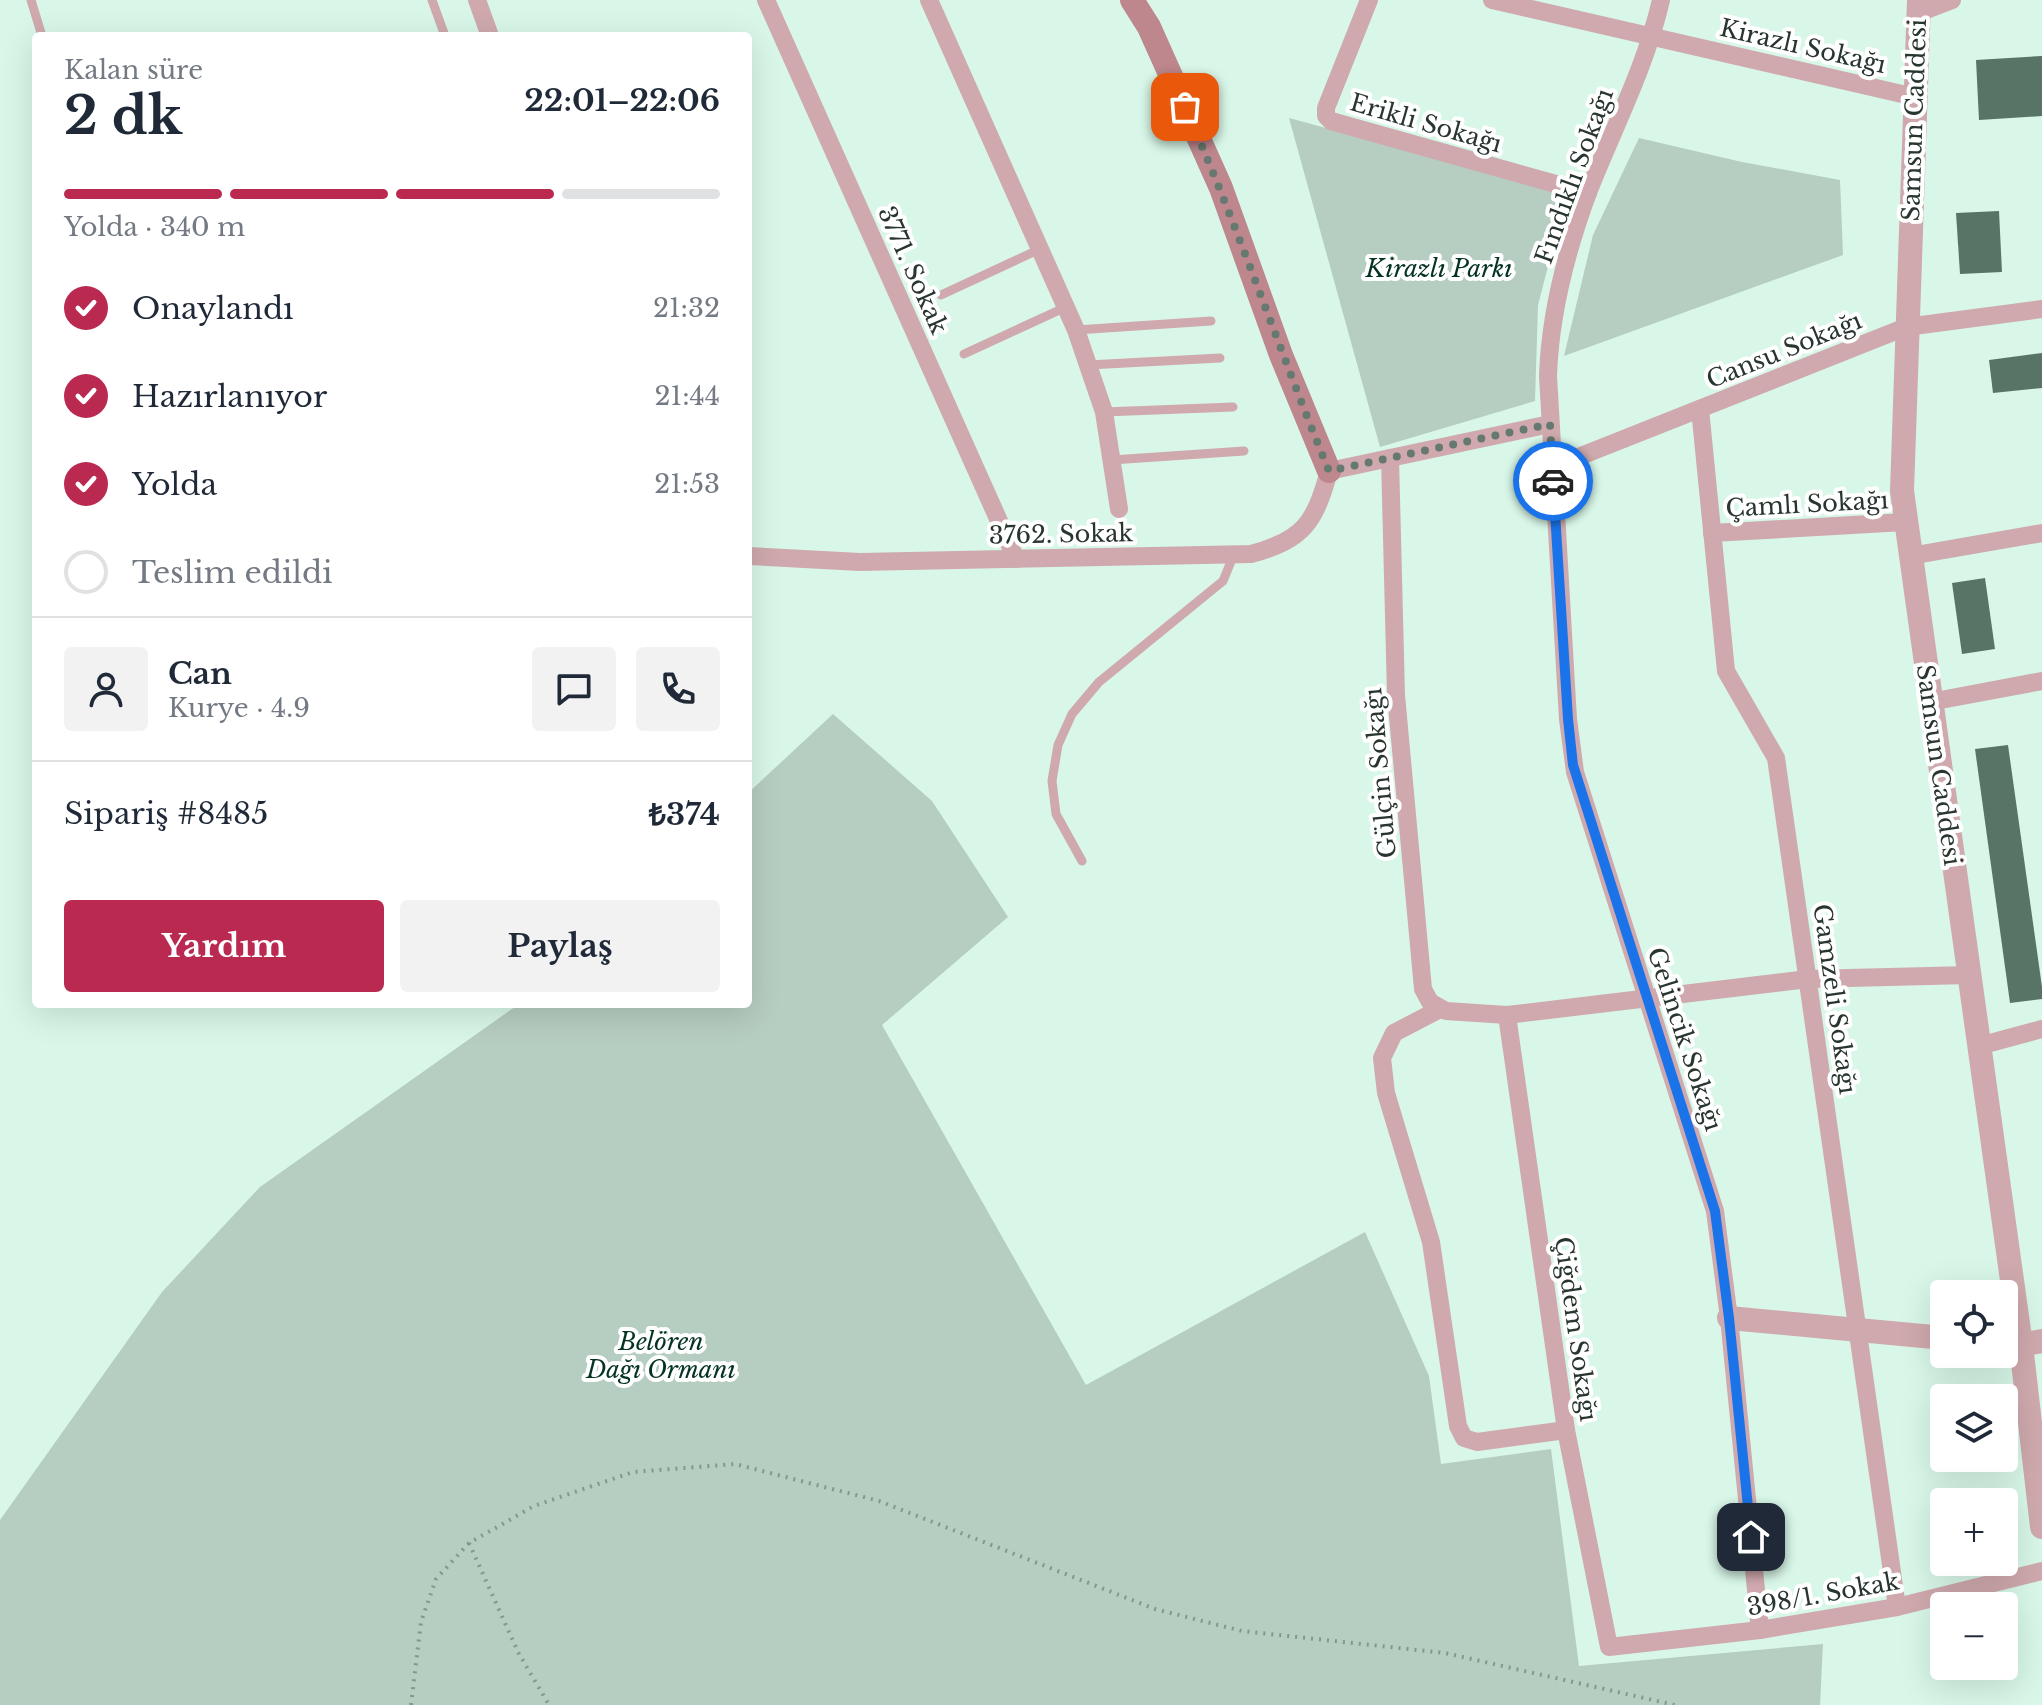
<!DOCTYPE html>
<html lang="tr">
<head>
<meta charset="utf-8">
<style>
  :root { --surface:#fff; --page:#f2f2f3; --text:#1f2937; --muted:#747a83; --line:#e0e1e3; --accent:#ba2a50 }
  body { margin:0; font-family:"Libre Baskerville",serif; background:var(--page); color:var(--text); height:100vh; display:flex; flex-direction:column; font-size:30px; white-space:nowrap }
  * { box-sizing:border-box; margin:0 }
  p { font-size:26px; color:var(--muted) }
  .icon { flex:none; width:44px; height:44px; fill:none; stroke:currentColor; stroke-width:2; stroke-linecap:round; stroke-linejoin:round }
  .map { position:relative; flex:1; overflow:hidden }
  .sheet { position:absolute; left:32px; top:32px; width:720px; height:976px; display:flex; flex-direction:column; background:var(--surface); border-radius:8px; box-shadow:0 8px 32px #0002 }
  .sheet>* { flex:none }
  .fabs { position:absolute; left:1930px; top:1280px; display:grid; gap:16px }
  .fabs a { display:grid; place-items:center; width:88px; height:88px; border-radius:8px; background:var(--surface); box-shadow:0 8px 32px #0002; font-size:40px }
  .pin { position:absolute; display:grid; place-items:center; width:68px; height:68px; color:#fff; margin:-34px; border-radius:16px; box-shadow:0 4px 12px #0006 }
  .courier { position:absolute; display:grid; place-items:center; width:80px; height:80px; margin:-40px; border:6px solid #1a73e8; border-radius:50%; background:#fff; color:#222; box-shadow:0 2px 10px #0007 }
  .head em { font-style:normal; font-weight:700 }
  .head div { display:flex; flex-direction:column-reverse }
  .head { display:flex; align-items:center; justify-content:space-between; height:136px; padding:0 32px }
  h1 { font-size:52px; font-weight:700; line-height:60px }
  .bar { display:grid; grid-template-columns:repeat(4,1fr); gap:12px 8px; align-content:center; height:96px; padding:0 32px }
  .bar i { height:10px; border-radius:6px; background:var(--line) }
  .bar .selected { background:var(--accent) }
  .bar p { grid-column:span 4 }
  .line { display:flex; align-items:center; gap:20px; padding:0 32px; border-top:2px solid var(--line) }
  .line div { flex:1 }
  .round { display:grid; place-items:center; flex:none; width:84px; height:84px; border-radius:8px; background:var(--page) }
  ol { padding:0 32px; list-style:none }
  li { display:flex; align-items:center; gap:24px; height:88px }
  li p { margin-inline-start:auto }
  li .icon { padding:8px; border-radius:50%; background:var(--accent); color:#fff; stroke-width:4 }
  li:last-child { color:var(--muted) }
  li i { width:44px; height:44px; border:4px solid var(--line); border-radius:50% }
  .button { display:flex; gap:16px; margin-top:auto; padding:16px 32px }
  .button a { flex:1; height:92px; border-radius:8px; background:var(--accent); color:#fff; font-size:32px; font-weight:700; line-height:92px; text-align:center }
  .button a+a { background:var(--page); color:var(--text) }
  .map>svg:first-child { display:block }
  .green { fill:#b6cdc1 }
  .building { fill:#587466 }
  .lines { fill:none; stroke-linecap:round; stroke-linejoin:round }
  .path { stroke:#82978d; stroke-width:4; stroke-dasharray:2 6; stroke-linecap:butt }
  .service { stroke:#cfa9ad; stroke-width:9 }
  .minor { stroke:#cfa9ad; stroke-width:18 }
  .tertiary { stroke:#cfa9ad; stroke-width:24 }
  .secondary { stroke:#be868d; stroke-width:24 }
  .done { stroke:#667970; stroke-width:8; stroke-dasharray:0 14.4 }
  .route { stroke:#1a73e8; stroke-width:10 }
  .labels { text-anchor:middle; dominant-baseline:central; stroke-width:8; stroke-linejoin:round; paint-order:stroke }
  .street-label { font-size:24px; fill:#29352f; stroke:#fff }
  .park-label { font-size:24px; font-style:italic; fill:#053322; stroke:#fff }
</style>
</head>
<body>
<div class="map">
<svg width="2042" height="1705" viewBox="0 0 2042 1705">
  <rect width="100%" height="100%" fill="#d8f7e8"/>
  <g class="green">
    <polygon points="1289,118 1567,193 1538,305 1535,401 1380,447"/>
    <polygon points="1639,138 1742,162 1840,180 1843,255 1564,356 1593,235"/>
    <polygon points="833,714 932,801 1008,917 882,1025 1086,1385 1365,1232 1429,1376 1441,1464 1551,1449 1579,1666 1823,1644 1820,1705 0,1705 0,1520 162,1292 260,1187 519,1004 748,1004 748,793"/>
  </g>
  <g class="building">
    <polygon points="2042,56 2042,116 1979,120 1976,60"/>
    <polygon points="1999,211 2002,272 1960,274 1956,213"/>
    <polygon points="2042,353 2042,388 1993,393 1989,360"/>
    <polygon points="1985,578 1995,649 1962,654 1952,583"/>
    <polygon points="2008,745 2042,987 2042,999 2010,1003 1975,749"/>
  </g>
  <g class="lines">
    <g class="path">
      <polyline points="469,1543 518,1652 549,1705"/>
      <polyline points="411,1705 421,1622 436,1579 469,1543 534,1506 633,1472 735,1464 879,1501 1155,1609 1242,1631 1445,1653 1675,1705"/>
    </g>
    <g class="service">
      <polyline points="31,0 42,36"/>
      <polyline points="432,0 445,36"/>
      <polyline points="941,295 1040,249"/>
      <polyline points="1076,330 1211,321"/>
      <polyline points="964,354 1066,307"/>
      <polyline points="1088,365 1220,358"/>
      <polyline points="1104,412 1233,407"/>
      <polyline points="1112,460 1244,451"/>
      <polyline points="1082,861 1056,814 1052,781 1058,745 1072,714 1099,682 1223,581 1234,554"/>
    </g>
    <g class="minor">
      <polyline points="477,0 490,36"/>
      <polyline points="766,0 1016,559"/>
      <polyline points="929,0 1076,330 1104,412 1119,509"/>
      <polyline points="1369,0 1326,108 1326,116 1331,121 1588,193"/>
      <polyline points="1492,0 1915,97"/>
      <path d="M1661,0C1646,66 1614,127 1589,190C1567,249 1550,313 1548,376L1568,719L1575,772L1715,1211L1729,1318L1760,1630"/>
      <polyline points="1918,13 1952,0"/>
      <polyline points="1700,409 1726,671 1776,758 1897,1607"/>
      <polyline points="1390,458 1396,695 1423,989 1430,1002 1446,1011 1507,1015 1808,979 1969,975"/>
      <polyline points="1553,467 1906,327 2042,309"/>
      <polyline points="1712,533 1905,522"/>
      <path d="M748,556L860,562L1251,554C1304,540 1315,522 1329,471L1550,424"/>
      <polyline points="1910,556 2042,533"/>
      <polyline points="1930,702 2042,681"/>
      <polyline points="1440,1009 1394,1033 1382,1058 1386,1093 1431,1242 1458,1426 1464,1438 1477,1442 1566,1430"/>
      <polyline points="1507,1015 1566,1430 1609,1647 1760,1630 1897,1607 2042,1571"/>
      <polyline points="1979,1046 2042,1029"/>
    </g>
    <g class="tertiary">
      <polyline points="1919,0 1902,491 2021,1345 2042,1527"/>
      <polyline points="1729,1318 1944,1338"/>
      <polyline points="2004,1344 2021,1345 2042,1341"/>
    </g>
    <polyline class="secondary" points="1132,0 1149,27 1221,188 1281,355 1329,471"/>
  </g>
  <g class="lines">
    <path class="done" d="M1185,107C1238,226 1279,350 1329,471L1550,424L1553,481"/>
    <polyline class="route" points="1553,481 1568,719 1573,765 1715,1211 1729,1318 1751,1537"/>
  </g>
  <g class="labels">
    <g class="street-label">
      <text transform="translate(1803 46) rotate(13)">Kirazlı Sokağı</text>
      <text transform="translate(1914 120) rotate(-88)">Samsun Caddesi</text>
      <text transform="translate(1426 123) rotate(16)">Erikli Sokağı</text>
      <text transform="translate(1574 176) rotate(-70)">Fındıklı Sokağı</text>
      <text transform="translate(913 270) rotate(66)">3771. Sokak</text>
      <text transform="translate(1784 350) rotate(-22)">Cansu Sokağı</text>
      <text transform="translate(1807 504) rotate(-3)">Çamlı Sokağı</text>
      <text transform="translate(1061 534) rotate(-1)">3762. Sokak</text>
      <text transform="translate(1939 765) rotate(82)">Samsun Caddesi</text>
      <text transform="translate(1380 773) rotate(-95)">Gülçin Sokağı</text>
      <text transform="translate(1835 999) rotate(82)">Gamzeli Sokağı</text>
      <text transform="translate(1685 1039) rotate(72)">Gelincik Sokağı</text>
      <text transform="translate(1576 1329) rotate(82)">Çiğdem Sokağı</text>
      <text transform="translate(1823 1594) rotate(-10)">398/1. Sokak</text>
    </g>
    <g class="park-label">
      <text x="1439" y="268">Kirazlı Parkı</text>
      <text x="661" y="1341">Belören<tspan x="661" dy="28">Dağı Ormanı</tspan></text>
    </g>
  </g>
</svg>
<div class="fabs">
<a><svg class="icon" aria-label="locate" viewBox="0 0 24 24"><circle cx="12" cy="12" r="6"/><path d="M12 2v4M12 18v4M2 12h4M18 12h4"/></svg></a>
<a><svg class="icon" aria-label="layers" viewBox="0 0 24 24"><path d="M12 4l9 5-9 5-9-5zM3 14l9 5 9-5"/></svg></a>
<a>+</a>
<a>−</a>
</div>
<div class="pin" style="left:1185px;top:107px;background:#ea580c"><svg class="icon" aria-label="bag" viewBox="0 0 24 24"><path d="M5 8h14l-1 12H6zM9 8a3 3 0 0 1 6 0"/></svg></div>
<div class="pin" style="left:1751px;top:1537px;background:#1f2937"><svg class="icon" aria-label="home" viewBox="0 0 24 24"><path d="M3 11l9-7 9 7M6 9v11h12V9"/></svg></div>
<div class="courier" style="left:1553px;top:481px"><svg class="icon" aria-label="car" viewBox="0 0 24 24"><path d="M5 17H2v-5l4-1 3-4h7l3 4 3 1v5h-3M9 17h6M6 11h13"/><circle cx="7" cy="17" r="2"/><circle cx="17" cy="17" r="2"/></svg></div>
<section class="sheet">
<div class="head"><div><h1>2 dk</h1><p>Kalan süre</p></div><em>22:01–22:06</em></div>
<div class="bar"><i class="selected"></i><i class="selected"></i><i class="selected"></i><i></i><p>Yolda · 340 m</p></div>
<ol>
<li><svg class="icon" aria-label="check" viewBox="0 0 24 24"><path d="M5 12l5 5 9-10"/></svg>Onaylandı<p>21:32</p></li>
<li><svg class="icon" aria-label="check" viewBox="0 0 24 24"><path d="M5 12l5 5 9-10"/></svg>Hazırlanıyor<p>21:44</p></li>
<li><svg class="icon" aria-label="check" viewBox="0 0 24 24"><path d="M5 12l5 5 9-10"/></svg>Yolda<p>21:53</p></li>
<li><i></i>Teslim edildi</li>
</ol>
<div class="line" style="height:144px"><a class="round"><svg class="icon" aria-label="person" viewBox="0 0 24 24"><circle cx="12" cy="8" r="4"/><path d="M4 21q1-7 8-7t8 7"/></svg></a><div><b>Can</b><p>Kurye · 4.9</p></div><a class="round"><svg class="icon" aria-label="chat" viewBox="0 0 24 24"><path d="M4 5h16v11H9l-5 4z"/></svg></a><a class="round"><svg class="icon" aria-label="phone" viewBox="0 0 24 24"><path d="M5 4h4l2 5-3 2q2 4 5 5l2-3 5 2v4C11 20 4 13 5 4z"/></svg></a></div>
<div class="line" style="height:104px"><div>Sipariş #8485</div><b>₺374</b></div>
<div class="button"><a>Yardım</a><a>Paylaş</a></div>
</section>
</div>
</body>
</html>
